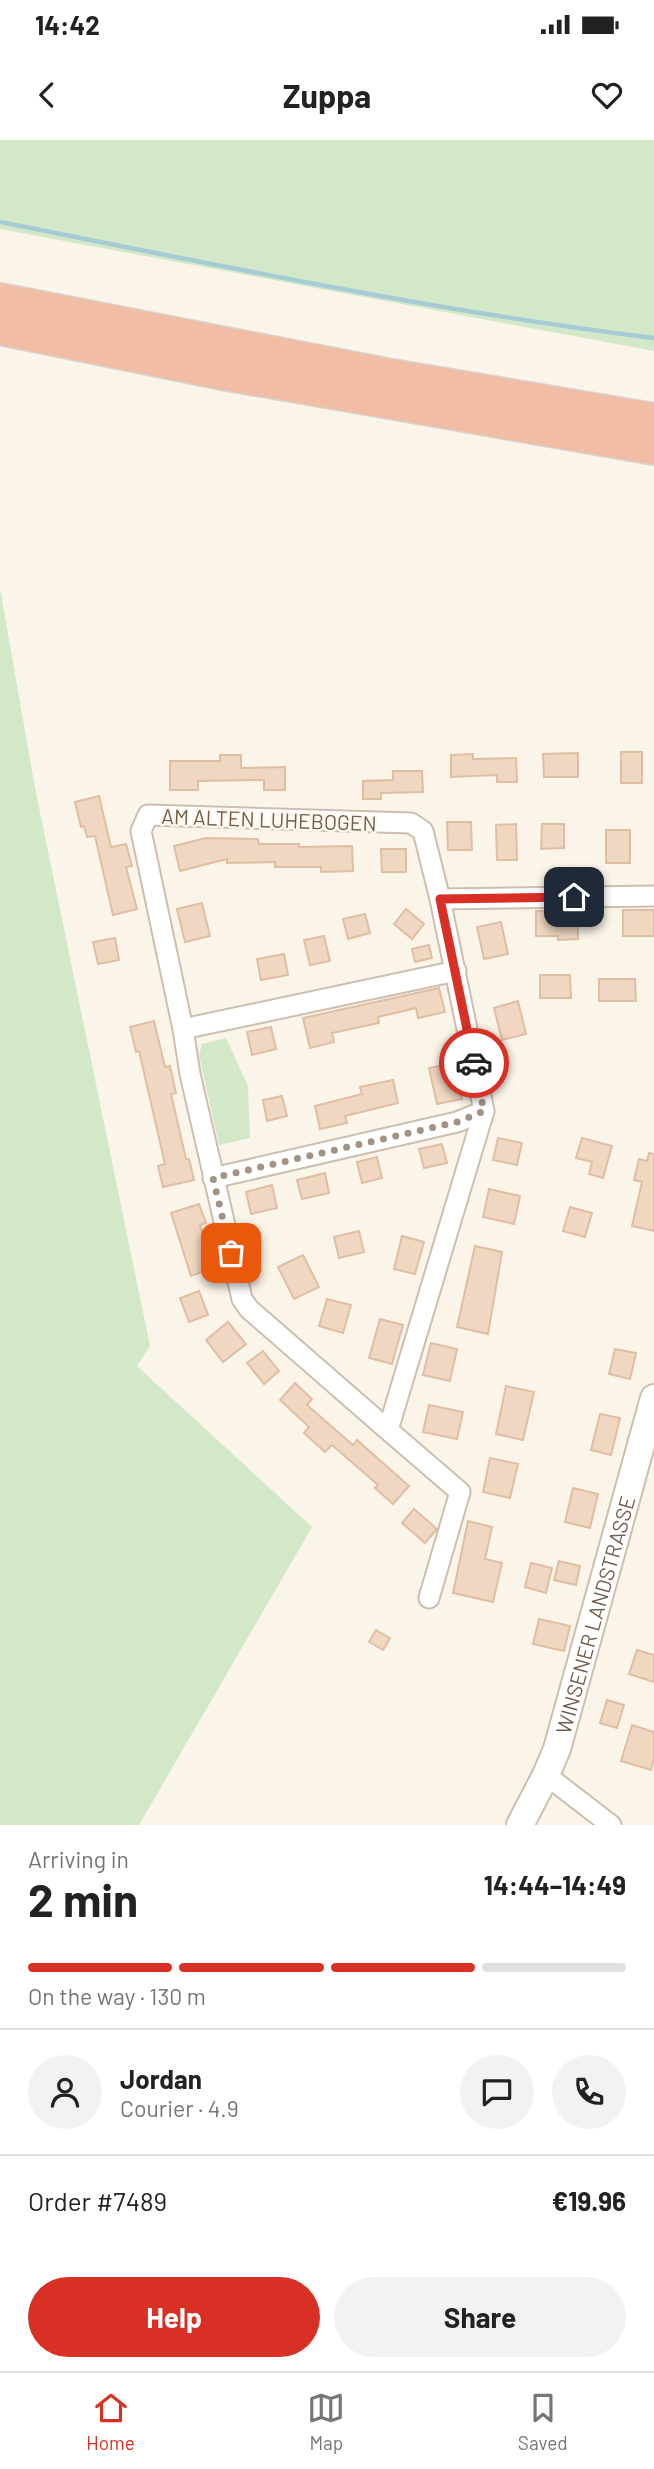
<!DOCTYPE html>
<html lang="en">
<head>
<meta charset="utf-8">
<style>
  :root { --surface:#fff; --page:#f2f2f2; --text:#222; --muted:#767676; --line:#e0e0e0; --accent:#d93025 }
  body { margin:0; font-family:Barlow,sans-serif; background:var(--page); color:var(--text); height:100vh; display:flex; flex-direction:column; font-size:26px; white-space:nowrap }
  * { box-sizing:border-box; margin:0 }
  p { font-size:23px; color:var(--muted) }
  .icon { flex:none; width:38px; height:38px; fill:none; stroke:currentColor; stroke-width:2; stroke-linecap:round; stroke-linejoin:round }
  .map { position:relative; height:1685px; overflow:hidden }
  .panel { display:flex; flex-direction:column; background:var(--surface); flex:1 }
  .panel>* { flex:none }
  .pin { position:absolute; display:grid; place-items:center; width:60px; height:60px; color:#fff; margin:-30px; border-radius:14px; box-shadow:0 4px 10px #0006 }
  .courier { position:absolute; display:grid; place-items:center; width:70px; height:70px; margin:-35px; border:5px solid #d93025; border-radius:50%; background:#fff; color:#222; box-shadow:0 2px 9px #0007 }
  .summary em { font-style:normal; font-weight:700 }
  .summary div { display:flex; flex-direction:column-reverse }
  .summary { display:flex; align-items:center; justify-content:space-between; height:119px; padding:0 28px }
  h1 { font-size:46px; font-weight:700; line-height:52px }
  .bar { display:grid; grid-template-columns:repeat(4,1fr); gap:10px 7px; align-content:center; height:84px; padding:0 28px }
  .bar i { height:9px; border-radius:5px; background:var(--line) }
  .bar .selected { background:var(--accent) }
  .bar p { grid-column:span 4 }
  .line { display:flex; align-items:center; gap:18px; padding:0 28px; border-top:2px solid var(--line) }
  .line div { flex:1 }
  .round { display:grid; place-items:center; flex:none; width:74px; height:74px; border-radius:37px; background:var(--page) }
  .primary-button { display:flex; gap:14px; margin-top:auto; padding:14px 28px }
  .primary-button a { flex:1; height:80px; border-radius:42px; background:var(--accent); color:#fff; font-size:28px; font-weight:700; line-height:80px; text-align:center }
  .primary-button a+a { background:var(--page); color:var(--text) }
  .status { display:flex; justify-content:space-between; align-items:center; height:49px; padding:0 35px; background:var(--surface); direction:ltr }
  .status svg { height:19px; fill:currentColor }
  header { display:flex; justify-content:space-between; align-items:center; height:91px; padding:0 28px; background:var(--surface); font-size:32px; font-weight:700 }
  .menu { display:flex; justify-content:space-around; align-items:center; height:98px; border-top:2px solid var(--line); background:var(--surface); font-size:19px; color:var(--muted) }
  .menu a { display:grid; justify-items:center; gap:4px }
  .menu .selected { color:var(--accent) }
  .map>svg:first-child { display:block }
  .green { fill:#d3e8c8 }
  .lines { fill:none; stroke-linecap:round; stroke-linejoin:round }
  .stream { stroke:#a5cbd5; stroke-width:4.5 }
  .building { fill:#efd7c2; stroke:#e0bea4; stroke-width:2 }
  .minor-casing { stroke:#cdbeaf; stroke-width:23 }
  .secondary-casing { stroke:#cfbead; stroke-width:30 }
  .motorway-casing { stroke:#d8d2cd; stroke-width:38 }
  .minor { stroke:#fff; stroke-width:19 }
  .secondary { stroke:#fff; stroke-width:26 }
  .motorway { stroke:#f1bda4; stroke-width:35 }
  .done { stroke:#a39384; stroke-width:7; stroke-dasharray:0 12.6 }
  .route { stroke:#d93025; stroke-width:9 }
  .labels { text-anchor:middle; dominant-baseline:central; stroke-width:5; stroke-linejoin:round; paint-order:stroke }
  .street-label { font-size:21px; fill:#745e4e; stroke:#fef9ef }
</style>
</head>
<body>
<div class="status"><b>14:42</b><svg viewBox="0 0 49 12"><path d="M0 12V9h3v3zM5 12V6h3v6zM10 12V3h3v9zM15 12V0h3v12zM26 1h20v11H26zM47 4h2v5h-2z"/></svg></div>
<header><svg class="icon" aria-label="back" viewBox="0 0 24 24"><path d="M15 5l-7 7 7 7"/></svg>Zuppa<svg class="icon" aria-label="heart" viewBox="0 0 24 24"><path d="M12 20l-8-8c-3-5 5-10 8-4 3-6 11-1 8 4z"/></svg></header>
<div class="map">
<svg width="654" height="1685" viewBox="0 0 654 1685">
  <rect width="100%" height="100%" fill="#fbf5e9"/>
  <g class="green">
    <polygon points="0,0 654,0 654,211 0,89"/>
    <polygon points="0,448 35,648 150,1206 137,1226 312,1387 139,1685 0,1685"/>
    <polygon points="226,898 248,946 250,998 219,1005 199,915 202,904"/>
  </g>
  <g class="lines">
    <path class="stream" d="M0,82C217,125 434,171 654,198"/>
  </g>
  <g class="building">
    <rect x="621" y="612" width="21" height="31"/>
    <polygon points="578,613 578,637 544,637 543,614"/>
    <polygon points="473,614 473,619 516,618 517,642 497,642 497,635 451,637 451,615"/>
    <polygon points="220,615 241,615 241,628 285,627 285,650 264,650 264,640 198,641 198,650 170,650 170,621 220,621"/>
    <polygon points="393,631 422,631 423,652 381,653 381,659 363,659 363,641 393,640"/>
    <polygon points="99,656 111,707 126,704 132,726 126,727 137,769 113,775 95,696 87,697 84,686 81,687 75,662"/>
    <polygon points="447,682 471,682 472,710 448,710"/>
    <polygon points="516,684 517,720 497,720 496,685"/>
    <polygon points="542,684 564,684 564,708 541,709"/>
    <rect x="606" y="690" width="24" height="33"/>
    <polygon points="206,698 258,699 259,704 299,704 299,707 352,706 353,731 321,732 321,727 275,727 275,722 227,723 227,719 180,731 174,706"/>
    <polygon points="381,709 406,709 406,732 382,732"/>
    <polygon points="202,763 210,796 185,802 177,769"/>
    <polygon points="406,769 424,784 412,799 394,784"/>
    <rect x="623" y="770" width="31" height="26"/>
    <polygon points="536,771 557,771 557,775 578,774 578,799 558,800 558,796 536,796"/>
    <polygon points="365,774 370,793 348,799 343,779"/>
    <polygon points="501,782 508,814 484,819 477,787"/>
    <polygon points="324,796 330,821 310,825 304,800"/>
    <polygon points="115,798 119,820 98,824 93,802"/>
    <polygon points="429,805 432,818 415,822 412,809"/>
    <polygon points="284,814 288,835 261,840 257,819"/>
    <polygon points="540,835 570,835 571,858 540,858"/>
    <polygon points="599,839 635,839 636,861 599,861"/>
    <polygon points="439,848 445,872 418,878 416,868 378,877 379,883 332,893 334,902 310,908 303,878"/>
    <polygon points="518,861 526,894 502,900 494,868"/>
    <polygon points="154,881 165,927 170,926 176,953 171,954 186,1019 189,1019 194,1040 163,1047 158,1026 165,1024 139,911 136,912 130,887"/>
    <polygon points="271,887 276,909 252,915 247,892"/>
    <polygon points="455,923 462,959 437,964 429,928"/>
    <polygon points="393,940 398,963 345,976 347,983 320,989 315,966 362,954 360,947"/>
    <polygon points="282,956 287,976 267,981 263,960"/>
    <polygon points="498,998 522,1003 517,1025 493,1020"/>
    <polygon points="582,998 612,1006 603,1038 589,1034 592,1022 576,1018"/>
    <polygon points="442,1004 447,1023 424,1028 419,1009"/>
    <polygon points="649,1013 654,1014 654,1091 632,1086 642,1042 634,1040 639,1019 647,1021"/>
    <polygon points="377,1017 382,1038 362,1043 357,1022"/>
    <polygon points="325,1033 329,1053 302,1059 297,1040"/>
    <polygon points="272,1045 277,1068 251,1074 246,1052"/>
    <polygon points="489,1049 520,1056 514,1084 483,1077"/>
    <polygon points="199,1064 206,1083 200,1085 215,1127 191,1136 171,1073"/>
    <polygon points="570,1067 592,1073 585,1097 563,1091"/>
    <polygon points="359,1091 364,1112 339,1118 334,1097"/>
    <polygon points="402,1096 424,1102 415,1134 394,1129"/>
    <polygon points="475,1106 502,1112 488,1194 457,1187"/>
    <polygon points="303,1115 319,1147 294,1159 278,1127"/>
    <polygon points="199,1151 208,1175 189,1182 180,1158"/>
    <polygon points="327,1159 351,1165 343,1193 319,1186"/>
    <polygon points="380,1179 403,1185 392,1224 369,1218"/>
    <polygon points="228,1182 246,1204 223,1222 206,1200"/>
    <polygon points="431,1203 457,1209 450,1241 423,1235"/>
    <polygon points="615,1209 636,1213 630,1239 609,1234"/>
    <polygon points="263,1211 279,1231 264,1244 247,1223"/>
    <polygon points="295,1243 312,1259 307,1265 353,1305 357,1300 409,1346 393,1364 375,1348 378,1345 332,1305 325,1312 304,1293 309,1287 280,1260"/>
    <polygon points="506,1246 534,1252 523,1300 496,1294"/>
    <polygon points="429,1265 463,1272 457,1299 423,1292"/>
    <polygon points="600,1274 620,1278 611,1315 591,1310"/>
    <polygon points="490,1318 518,1324 510,1358 483,1352"/>
    <polygon points="573,1348 598,1354 590,1388 565,1382"/>
    <polygon points="414,1369 437,1389 425,1403 402,1383"/>
    <polygon points="468,1381 492,1387 485,1419 502,1423 493,1462 453,1453"/>
    <polygon points="559,1421 580,1426 576,1445 554,1440"/>
    <polygon points="531,1423 552,1428 546,1453 525,1447"/>
    <polygon points="539,1479 570,1486 564,1511 533,1504"/>
    <polygon points="376,1490 390,1498 383,1510 369,1502"/>
    <polygon points="637,1510 654,1515 654,1542 629,1534"/>
    <polygon points="607,1560 624,1565 617,1588 600,1583"/>
    <polygon points="632,1585 654,1592 654,1619 651,1630 621,1621"/>
  </g>
  <g class="lines">
    <defs>
      <g id="minor">
        <polyline points="440,759 654,756"/>
        <polyline points="183,889 456,831"/>
        <polyline points="213,1038 457,982 484,971"/>
        <polyline points="388,1290 249,1169 242,1159 190,934 183,889 141,691 148,675 411,683 423,691 440,759 484,971 388,1290 460,1352 429,1458"/>
        <polyline points="546,1635 611,1685"/>
      </g>
      <g id="secondary">
        <path id="s1" d="M520,1685L546,1635L557,1609L654,1258"/>
      </g>
      <g id="motorway">
        <polyline points="0,161 386,236 654,281"/>
        <polyline points="0,187 222,232 654,307"/>
      </g>
    </defs>
    <use href="#minor" class="minor-casing"/>
    <use href="#secondary" class="secondary-casing"/>
    <use href="#motorway" class="motorway-casing"/>
    <use href="#minor" class="minor"/>
    <use href="#secondary" class="secondary"/>
    <use href="#motorway" class="motorway"/>
  </g>
  <g class="lines">
    <polyline class="done" points="231,1113 213,1038 457,982 484,971 474,923"/>
    <polyline class="route" points="474,923 440,759 574,757"/>
  </g>
  <g class="labels">
    <g class="street-label">
      <text transform="translate(269 679) rotate(2)">AM ALTEN LUHEBOGEN</text>
      <text stroke="none"><textPath href="#s1" startOffset="224">WINSENER LANDSTRASSE</textPath></text>
    </g>
  </g>
</svg>
<div class="pin" style="left:231px;top:1113px;background:#ea580c"><svg class="icon" aria-label="bag" viewBox="0 0 24 24"><path d="M5 8h14l-1 12H6zM9 8a3 3 0 0 1 6 0"/></svg></div>
<div class="pin" style="left:574px;top:757px;background:#1f2937"><svg class="icon" aria-label="home" viewBox="0 0 24 24"><path d="M3 11l9-7 9 7M6 9v11h12V9"/></svg></div>
<div class="courier" style="left:474px;top:923px"><svg class="icon" aria-label="car" viewBox="0 0 24 24"><path d="M5 17H2v-5l4-1 3-4h7l3 4 3 1v5h-3M9 17h6M6 11h13"/><circle cx="7" cy="17" r="2"/><circle cx="17" cy="17" r="2"/></svg></div>
</div>
<section class="panel">
<div class="summary"><div><h1>2 min</h1><p>Arriving in</p></div><em>14:44–14:49</em></div>
<div class="bar"><i class="selected"></i><i class="selected"></i><i class="selected"></i><i></i><p>On the way · 130 m</p></div>
<div class="line" style="height:126px"><a class="round"><svg class="icon" aria-label="person" viewBox="0 0 24 24"><circle cx="12" cy="8" r="4"/><path d="M4 21q1-7 8-7t8 7"/></svg></a><div><b>Jordan</b><p>Courier · 4.9</p></div><a class="round"><svg class="icon" aria-label="chat" viewBox="0 0 24 24"><path d="M4 5h16v11H9l-5 4z"/></svg></a><a class="round"><svg class="icon" aria-label="phone" viewBox="0 0 24 24"><path d="M5 4h4l2 5-3 2q2 4 5 5l2-3 5 2v4C11 20 4 13 5 4z"/></svg></a></div>
<div class="line" style="height:91px"><div>Order #7489</div><b>€19.96</b></div>
<div class="primary-button"><a>Help</a><a>Share</a></div>
</section>
<nav class="menu">
<a class="selected"><svg class="icon" aria-label="home" viewBox="0 0 24 24"><path d="M3 11l9-7 9 7M6 9v11h12V9"/></svg>Home</a>
<a><svg class="icon" aria-label="map" viewBox="0 0 24 24"><path d="M3 6l6-2 6 2 6-2v14l-6 2-6-2-6 2zM9 4v14M15 6v14"/></svg>Map</a>
<a><svg class="icon" aria-label="saved" viewBox="0 0 24 24"><path d="M7 4h10v16l-5-4-5 4z"/></svg>Saved</a>
</nav>
</body>
</html>
